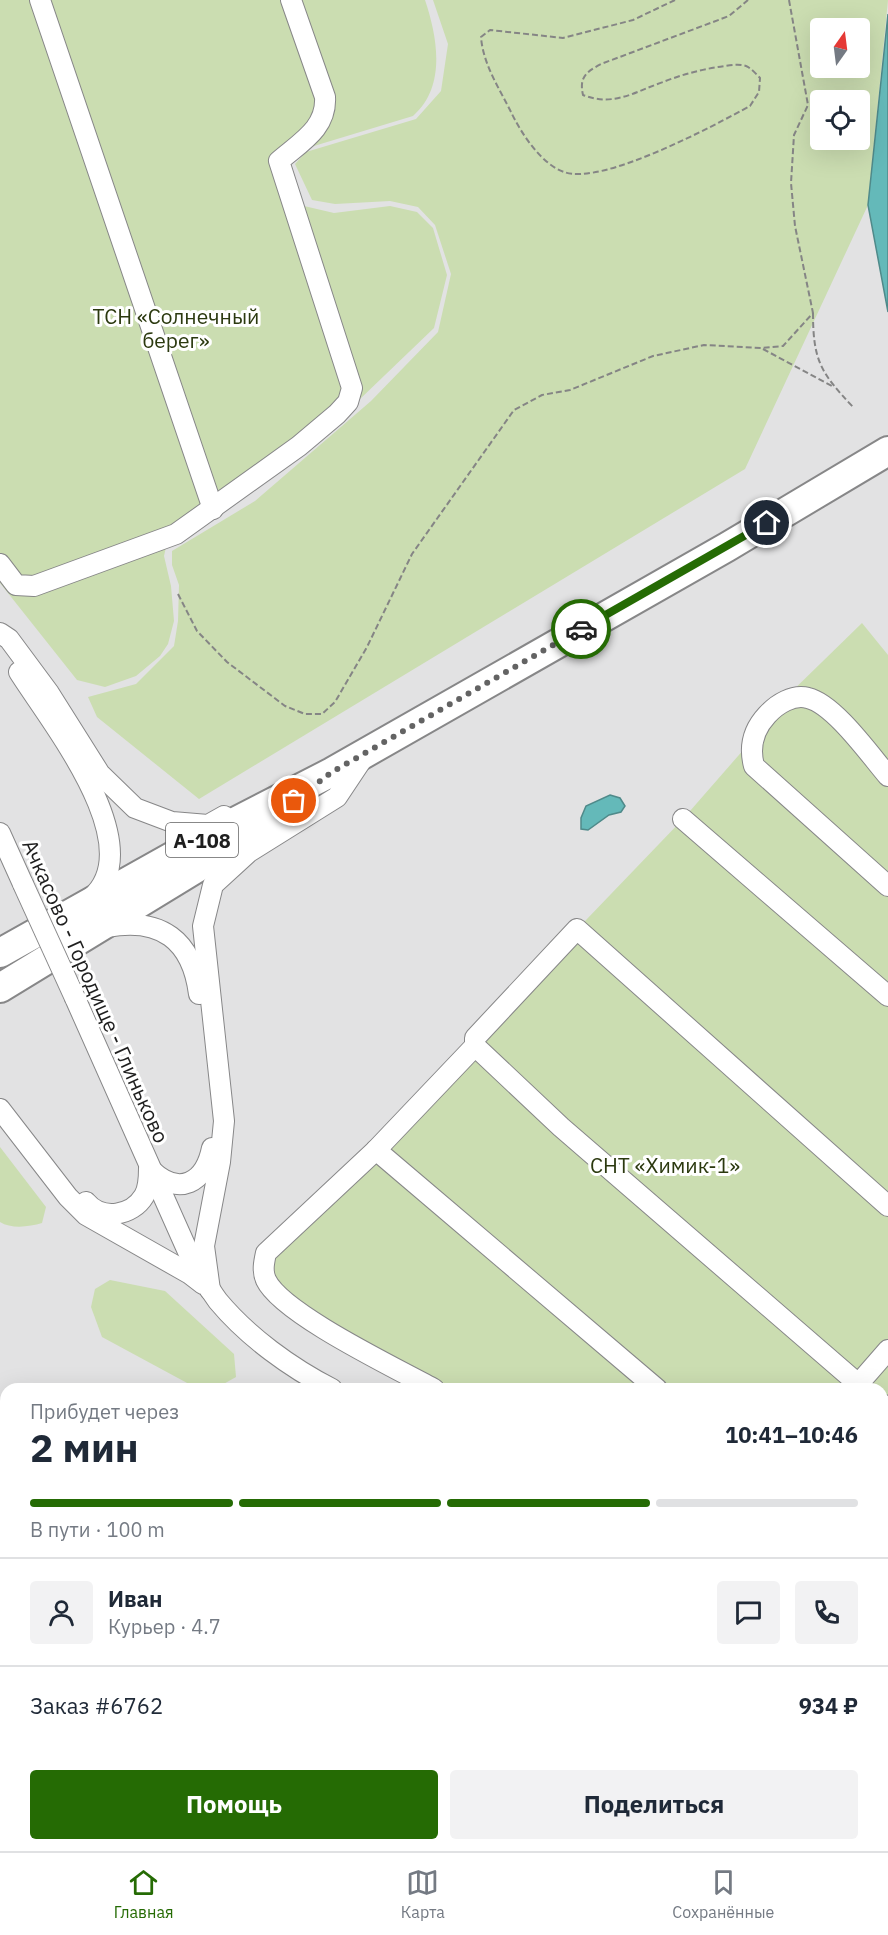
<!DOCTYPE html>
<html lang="ru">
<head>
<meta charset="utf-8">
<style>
  :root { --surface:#fff; --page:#f2f2f3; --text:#1f2937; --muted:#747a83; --line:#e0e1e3; --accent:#256b04 }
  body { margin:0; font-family:"IBM Plex Sans",sans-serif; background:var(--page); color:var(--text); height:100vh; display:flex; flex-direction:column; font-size:22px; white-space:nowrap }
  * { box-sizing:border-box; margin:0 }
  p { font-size:20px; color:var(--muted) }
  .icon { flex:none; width:33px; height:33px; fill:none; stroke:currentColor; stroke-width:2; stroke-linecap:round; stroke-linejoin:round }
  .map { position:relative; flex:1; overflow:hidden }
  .drawer { position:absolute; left:0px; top:1383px; width:888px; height:468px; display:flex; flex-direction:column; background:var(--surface); border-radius:18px 18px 0 0; box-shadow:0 6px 24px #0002 }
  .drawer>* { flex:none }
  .needle { width:39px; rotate:14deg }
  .buttons { position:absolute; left:810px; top:18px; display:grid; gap:12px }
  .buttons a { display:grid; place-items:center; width:60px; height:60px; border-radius:6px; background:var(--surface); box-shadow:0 6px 24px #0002; font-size:30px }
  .pin { position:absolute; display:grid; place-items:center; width:51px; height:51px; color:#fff; margin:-26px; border:3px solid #fff; border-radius:50%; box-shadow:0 2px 6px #0007 }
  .courier { position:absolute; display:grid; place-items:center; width:60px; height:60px; margin:-30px; border:4px solid #256b04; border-radius:50%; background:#fff; color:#222; box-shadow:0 2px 8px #0007 }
  .head em { font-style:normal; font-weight:800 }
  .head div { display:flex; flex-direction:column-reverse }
  .head { display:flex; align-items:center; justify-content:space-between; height:102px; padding:0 30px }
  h1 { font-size:39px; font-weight:800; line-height:45px }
  .bar { display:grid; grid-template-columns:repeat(4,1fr); gap:9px 6px; align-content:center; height:72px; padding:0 30px }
  .bar i { height:8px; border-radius:4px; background:var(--line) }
  .bar .active { background:var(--accent) }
  .bar p { grid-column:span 4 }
  .line { display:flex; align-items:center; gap:15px; padding:0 30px; border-top:2px solid var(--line) }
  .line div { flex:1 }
  .round { display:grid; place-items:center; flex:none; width:63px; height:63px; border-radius:6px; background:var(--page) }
  .button { display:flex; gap:12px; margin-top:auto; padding:12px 30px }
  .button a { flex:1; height:69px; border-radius:6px; background:var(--accent); color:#fff; font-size:24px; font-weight:800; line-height:69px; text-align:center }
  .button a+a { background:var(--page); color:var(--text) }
  .dock { display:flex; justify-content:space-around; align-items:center; height:84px; border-top:2px solid var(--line); background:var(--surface); font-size:16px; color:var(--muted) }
  .dock a { display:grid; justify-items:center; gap:3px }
  .dock .active { color:var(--accent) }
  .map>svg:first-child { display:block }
  .built { fill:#dad9e2 }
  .green { fill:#cbddb1; fill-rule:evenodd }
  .water { fill:#64b9b9; stroke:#4f8a8a; stroke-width:1.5 }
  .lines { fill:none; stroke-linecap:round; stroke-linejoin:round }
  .minor-casing { stroke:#878788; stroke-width:22 }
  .highway-casing { stroke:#878788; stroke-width:32 }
  .path { stroke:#858585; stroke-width:2; stroke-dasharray:6 3; stroke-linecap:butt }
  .minor { stroke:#fff; stroke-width:20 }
  .highway { stroke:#fff; stroke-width:28 }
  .minor-bridge-casing { stroke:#878788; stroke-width:22; stroke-linecap:butt }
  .minor-bridge { stroke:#fff; stroke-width:20 }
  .done { stroke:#636363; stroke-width:6; stroke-dasharray:0 10.8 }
  .route { stroke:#256b04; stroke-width:8 }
  .labels { text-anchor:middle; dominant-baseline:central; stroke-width:6; stroke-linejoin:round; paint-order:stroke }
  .shield { fill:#fff; stroke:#626262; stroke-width:1.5 }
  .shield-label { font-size:20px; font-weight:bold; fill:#1e1e1e }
  .park-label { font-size:21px; fill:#2b390f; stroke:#fff }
  .street-label { font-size:21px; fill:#1e1e1e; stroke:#fff }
</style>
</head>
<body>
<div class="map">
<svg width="888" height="1851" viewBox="0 0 888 1851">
  <rect width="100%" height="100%" fill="#e2e2e3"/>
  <polygon class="built" points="882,1702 888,1705 888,1851 292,1851 279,1845 882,1845"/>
  <g class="green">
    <path d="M0,0H425C438,39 446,87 413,116L314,146L295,154L291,164L304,206L334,213L390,206L417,212L433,228L447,275L434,328L310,447L248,495L166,547L164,556L171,586L174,621L168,644L160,656L136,676L105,687L77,680L0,583Z"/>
    <path d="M433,0H888L868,205L745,469L199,799L97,717L88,697L136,684L174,646L178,621L179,585L172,565V551L255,501L371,401L438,332L451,274L435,225L418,207L390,201L335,204L312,200L295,164L306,152L416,119L441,91L448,44ZM820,28H860V68H820ZM820,100H860V140H820Z"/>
    <polygon points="862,623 888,655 888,1622 882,1619 882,1389 434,1389 283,1299 266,1253 683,819 752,740 782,701"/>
    <path d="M0,1147L46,1207L42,1223C29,1227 11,1229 0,1222Z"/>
    <polygon points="110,1280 165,1291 234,1354 236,1377 220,1386 189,1384 102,1337 91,1307 95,1289"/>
  </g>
  <g class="water">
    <polygon points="888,14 888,312 868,205"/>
    <polygon points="610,795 620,798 625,806 621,812 609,815 588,830 581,829 581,818 586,806"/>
  </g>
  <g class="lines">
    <defs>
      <g id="minor">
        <polyline points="40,0 213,509"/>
        <path d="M0,564L16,585L34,586L176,534L299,446L337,414L348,402L352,388L279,161C301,142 327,128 325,97L291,0"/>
        <polyline points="0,633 9,639 49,693 100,774 135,808 172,822 208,825 224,816"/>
        <path d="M19,672C49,720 152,846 91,898"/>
        <path d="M888,776C870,755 834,704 808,698C793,694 777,704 767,715C753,730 749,747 754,766L888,886"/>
        <polyline points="683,819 888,996"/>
        <polyline points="0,833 23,884"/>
        <path d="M107,927C161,917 192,940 199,994"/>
        <path d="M75,998L189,1254C198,1270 207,1286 218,1301C248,1337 291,1368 332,1389"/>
        <polyline points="0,1109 68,1197 86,1215 190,1274 203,1284"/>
        <polyline points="376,1150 657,1389"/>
        <path d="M151,1170C179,1197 205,1183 212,1148"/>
        <path d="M86,1202C102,1221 132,1216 144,1196C149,1188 149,1178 149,1168"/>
        <polyline points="210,1290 204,1246 220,1162 224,1121 203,926 213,885 249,852 337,797 363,758"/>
        <path d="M434,1389C398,1369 282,1314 266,1280C262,1271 264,1262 266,1253L376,1150L475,1046"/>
        <polyline points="854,1389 888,1350"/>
        <polyline points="864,1389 561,1127 475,1046 475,1038 577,929 888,1206"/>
        <polyline points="882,1404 888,1409"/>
        <polyline points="882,1619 888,1622"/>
        <polyline points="882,1667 888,1670"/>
        <polyline points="719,1845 731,1851"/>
      </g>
      <g id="highway">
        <polyline points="0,953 225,827 332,772 727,547 888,451"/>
        <polyline points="0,988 236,844 268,820"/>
      </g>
    </defs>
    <use href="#minor" class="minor-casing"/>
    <use href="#highway" class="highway-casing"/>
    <g class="path">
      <path d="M675,0L633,20L563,38L490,30L481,37C483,64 499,88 511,112C521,133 541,164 564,172C602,186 715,125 750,106L759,92L760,78C756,74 751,68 746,66C737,63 727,66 718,67C699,70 681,75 663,82C634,92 614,107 583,95C579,77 586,72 601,64L729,16L748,0"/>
      <path d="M813,313C813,361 821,373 853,407"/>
      <polyline points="763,349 832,386"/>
      <polyline points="178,594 197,631 227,662 285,706 305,714 322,714 335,702 367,647 412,554 514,410 542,395 570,390 653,356 704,345 761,348 783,346 813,313 795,226 791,183 794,135 808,105 789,0"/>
    </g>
    <use href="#minor" class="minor"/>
    <use href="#highway" class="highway"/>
    <defs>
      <polyline id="minor-bridge" points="23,884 75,998"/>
    </defs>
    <use href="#minor-bridge" class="minor-bridge-casing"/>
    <use href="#minor-bridge" class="minor-bridge"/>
  </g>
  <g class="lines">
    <polyline class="done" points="294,801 332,772 581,629"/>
    <polyline class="route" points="581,629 767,523"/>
  </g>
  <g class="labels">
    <rect class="shield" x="166" y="823" width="72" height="34" rx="4.5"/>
    <g class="shield-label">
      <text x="202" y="840">А-108</text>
    </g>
    <g class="park-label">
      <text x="176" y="316">ТСН «Солнечный<tspan x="176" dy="24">берег»</tspan></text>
      <text x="665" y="1165">СНТ «Химик-1»</text>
    </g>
    <g class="street-label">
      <text transform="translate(96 991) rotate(66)">Ачкасово - Городище - Глиньково</text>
    </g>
  </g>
</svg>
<div class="buttons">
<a><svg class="needle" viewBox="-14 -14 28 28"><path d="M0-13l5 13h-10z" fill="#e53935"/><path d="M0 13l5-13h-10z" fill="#747a83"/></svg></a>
<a><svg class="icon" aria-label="locate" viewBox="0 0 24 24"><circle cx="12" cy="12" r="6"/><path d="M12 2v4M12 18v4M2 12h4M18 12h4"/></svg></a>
</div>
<div class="pin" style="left:294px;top:801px;background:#ea580c"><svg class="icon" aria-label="bag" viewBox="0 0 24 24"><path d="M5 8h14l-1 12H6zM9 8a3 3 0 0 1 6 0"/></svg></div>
<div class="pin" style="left:767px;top:523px;background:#1f2937"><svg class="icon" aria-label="home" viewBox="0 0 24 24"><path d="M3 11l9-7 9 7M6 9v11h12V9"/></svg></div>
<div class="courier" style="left:581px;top:629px"><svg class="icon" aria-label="car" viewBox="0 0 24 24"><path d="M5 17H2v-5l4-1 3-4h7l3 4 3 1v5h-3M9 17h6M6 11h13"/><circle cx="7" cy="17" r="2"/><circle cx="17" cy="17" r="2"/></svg></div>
<section class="drawer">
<div class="head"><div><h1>2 мин</h1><p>Прибудет через</p></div><em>10:41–10:46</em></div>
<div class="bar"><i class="active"></i><i class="active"></i><i class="active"></i><i></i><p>В пути · 100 m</p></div>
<div class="line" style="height:108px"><a class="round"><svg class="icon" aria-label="person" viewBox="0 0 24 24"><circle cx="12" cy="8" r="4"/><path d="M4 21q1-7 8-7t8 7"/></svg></a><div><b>Иван</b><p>Курьер · 4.7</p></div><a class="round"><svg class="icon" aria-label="chat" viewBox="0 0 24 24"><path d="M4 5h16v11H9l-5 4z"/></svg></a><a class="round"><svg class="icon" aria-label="phone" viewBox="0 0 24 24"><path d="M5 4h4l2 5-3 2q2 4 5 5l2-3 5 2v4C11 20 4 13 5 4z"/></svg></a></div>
<div class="line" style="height:78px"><div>Заказ #6762</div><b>934 ₽</b></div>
<div class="button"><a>Помощь</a><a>Поделиться</a></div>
</section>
</div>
<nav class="dock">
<a class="active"><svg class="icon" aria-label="home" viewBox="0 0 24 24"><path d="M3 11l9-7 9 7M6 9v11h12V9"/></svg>Главная</a>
<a><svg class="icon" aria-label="map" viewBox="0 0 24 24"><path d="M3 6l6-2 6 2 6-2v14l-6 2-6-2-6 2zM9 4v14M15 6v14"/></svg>Карта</a>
<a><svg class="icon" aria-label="saved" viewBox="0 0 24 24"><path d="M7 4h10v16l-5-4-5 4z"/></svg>Сохранённые</a>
</nav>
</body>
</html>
